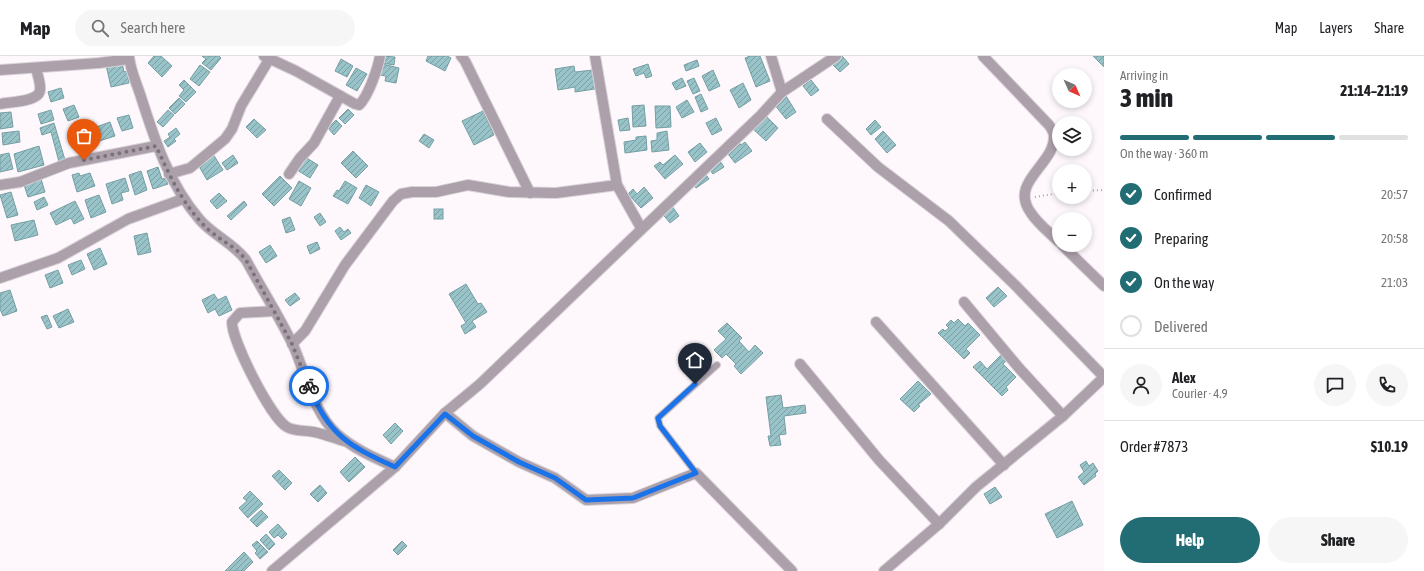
<!DOCTYPE html>
<html lang="en">
<head>
<meta charset="utf-8">
<style>
  :root { --surface:#fff; --page:#f6f6f6; --text:#202124; --muted:#757577; --line:#e0e0e0; --accent:#226d74 }
  body { margin:0; font-family:"Asap Condensed",sans-serif; background:var(--page); color:var(--text); height:100vh; display:flex; flex-direction:column; font-size:15px; white-space:nowrap }
  * { box-sizing:border-box; margin:0 }
  p { font-size:13px; color:var(--muted) }
  .icon { flex:none; width:22px; height:22px; fill:none; stroke:currentColor; stroke-width:2; stroke-linecap:round; stroke-linejoin:round }
  .map { position:relative; flex:1; overflow:hidden }
  .details { display:flex; flex-direction:column; background:var(--surface); width:320px }
  .details>* { flex:none }
  .needle { width:26px; rotate:135deg }
  .tools { position:absolute; left:1052px; top:12px; display:grid; gap:8px }
  .tools a { display:grid; place-items:center; width:40px; height:40px; border-radius:50%; background:var(--surface); box-shadow:0 2px 6px #0003; font-size:20px }
  .pin { position:absolute; display:grid; place-items:center; width:34px; height:34px; color:#fff; margin:-41px -17px; border-radius:50% 50% 50% 0; rotate:-45deg; box-shadow:0 0 4px #0007 }
  .pin .icon { rotate:45deg }
  .courier { position:absolute; display:grid; place-items:center; width:40px; height:40px; margin:-20px; border:3px solid #1a73e8; border-radius:50%; background:#fff; color:#222; box-shadow:0 1px 5px #0007 }
  .summary em { font-style:normal; font-weight:800 }
  .summary div { display:flex; flex-direction:column-reverse }
  .summary { display:flex; align-items:center; justify-content:space-between; height:68px; padding:0 16px }
  h1 { font-size:26px; font-weight:800; line-height:30px }
  .bar { display:grid; grid-template-columns:repeat(4,1fr); gap:6px 4px; align-content:center; height:48px; padding:0 16px }
  .bar i { height:5px; border-radius:3px; background:var(--line) }
  .bar .current { background:var(--accent) }
  .bar p { grid-column:span 4 }
  .line { display:flex; align-items:center; gap:10px; padding:0 16px; border-top:1px solid var(--line) }
  .line div { flex:1 }
  .round { display:grid; place-items:center; flex:none; width:42px; height:42px; border-radius:21px; background:var(--page) }
  ol { padding:0 16px; list-style:none }
  li { display:flex; align-items:center; gap:12px; height:44px }
  li p { margin-inline-start:auto }
  li .icon { padding:4px; border-radius:50%; background:var(--accent); color:#fff; stroke-width:4 }
  li:last-child { color:var(--muted) }
  li i { width:22px; height:22px; border:2px solid var(--line); border-radius:50% }
  .cta { display:flex; gap:8px; margin-top:auto; padding:8px 16px }
  .cta a { flex:1; height:46px; border-radius:24px; background:var(--accent); color:#fff; font-size:16px; font-weight:800; line-height:46px; text-align:center }
  .cta a+a { background:var(--page); color:var(--text) }
  header { display:flex; align-items:center; gap:24px; box-sizing:border-box; height:56px; padding:0 20px; background:var(--surface); border-bottom:1px solid var(--line) }
  header strong { font-size:19px }
  nav { display:flex; gap:22px; margin-inline-start:auto; font-size:14px }
  .search { width:280px; height:36px; background:var(--page); display:flex; align-items:center; gap:10px; box-sizing:border-box; padding:0 14px; border-radius:22px; color:var(--muted); font-size:15px }
  main { display:flex; flex:1; min-height:0 }
  .map>svg:first-child { display:block }
  .building { fill:url(#building-hatch); stroke:#749fa3 }
  .lines { fill:none; stroke-linecap:round; stroke-linejoin:round }
  .service-casing { stroke:#dad3d9; stroke-width:8 }
  .minor-casing { stroke:#dad3d9; stroke-width:12 }
  .path { stroke:#ada5ac; stroke-width:2; stroke-dasharray:1 3; stroke-linecap:butt }
  .service { stroke:#aca0ab; stroke-width:6 }
  .minor { stroke:#aca0ab; stroke-width:10 }
  .done { stroke:#7b727a; stroke-width:4; stroke-dasharray:0 7.2 }
  .route { stroke:#1a73e8; stroke-width:5 }
</style>
</head>
<body>
<header>
<strong>Map</strong>
<div class="search"><svg class="icon" aria-label="search" viewBox="0 0 24 24"><circle cx="10" cy="10" r="6"/><path d="M15 15l6 6"/></svg>Search here</div>
<nav><a>Map</a><a>Layers</a><a>Share</a></nav>
</header>
<main>
<div class="map">
<svg width="1104" height="515" viewBox="0 0 1104 515">
  <defs>
    <pattern id="building-hatch" width="6" height="6" patternUnits="userSpaceOnUse"><rect width="6" height="6" fill="#98c4c9"/><path d="M-1 1l2-2M0 6l6-6M5 7l2-2" fill="none" stroke="#7d9fa4"/></pattern>
  </defs>
  <rect width="100%" height="100%" fill="#fef8fd"/>
  <g class="building">
    <polygon points="154,0 161,0 172,10 162,21 148,7"/>
    <polygon points="202,0 219,0 221,2 211,14 202,7 206,3"/>
    <polygon points="383,0 395,1 394,9 382,7"/>
    <polygon points="428,0 447,0 451,2 445,15 426,5"/>
    <polygon points="750,0 760,0 770,25 756,31 745,2"/>
    <polygon points="839,0 842,0 849,8 840,16 831,7"/>
    <polygon points="1093,0 1104,0 1104,11"/>
    <polygon points="341,3 353,10 347,21 335,15"/>
    <polygon points="697,4 699,10 686,15 684,9"/>
    <polygon points="122,6 124,16 127,15 129,27 111,31 106,9"/>
    <polygon points="382,8 399,12 396,27 385,25 386,20 380,19"/>
    <polygon points="648,8 652,20 646,22 644,17 636,20 633,13"/>
    <polygon points="200,9 210,16 199,30 190,23"/>
    <polygon points="574,10 575,16 593,14 595,33 575,36 575,31 558,34 555,13"/>
    <polygon points="356,12 367,18 357,35 346,29"/>
    <polygon points="713,14 720,30 709,35 702,20"/>
    <polygon points="682,22 686,30 676,34 672,27"/>
    <polygon points="694,22 700,35 693,38 687,25"/>
    <polygon points="184,24 196,36 186,46 179,40 184,34 179,29"/>
    <polygon points="811,24 819,34 811,40 803,30"/>
    <polygon points="743,27 751,44 739,52 730,34"/>
    <polygon points="61,32 64,42 51,46 48,36"/>
    <polygon points="701,38 708,53 701,56 695,41"/>
    <polygon points="786,40 796,56 786,63 774,48"/>
    <polygon points="179,42 185,48 175,58 169,52"/>
    <polygon points="687,44 694,56 682,62 676,51"/>
    <polygon points="74,49 79,61 68,65 63,53"/>
    <polygon points="644,49 646,70 633,71 632,50"/>
    <polygon points="655,50 670,50 671,71 656,72"/>
    <polygon points="348,53 354,59 345,68 339,62"/>
    <polygon points="51,54 54,64 41,68 38,58"/>
    <polygon points="168,54 174,59 163,71 157,66"/>
    <polygon points="483,55 494,79 474,89 462,65"/>
    <polygon points="11,56 13,71 0,73 0,57"/>
    <polygon points="129,59 133,72 122,75 117,62"/>
    <polygon points="766,60 778,72 766,85 753,73"/>
    <polygon points="628,62 630,74 620,75 618,64"/>
    <polygon points="716,62 722,74 712,79 706,67"/>
    <polygon points="254,63 266,74 257,82 246,71"/>
    <polygon points="336,64 342,70 334,79 328,72"/>
    <polygon points="875,64 881,71 871,79 866,73"/>
    <polygon points="110,66 115,80 93,87 88,74"/>
    <polygon points="54,67 65,104 59,106 51,76 42,79 40,72"/>
    <polygon points="176,72 180,78 174,83 176,85 168,91 164,85 170,81 168,78"/>
    <polygon points="82,74 89,92 78,96 71,78"/>
    <polygon points="19,75 20,86 3,89 2,77"/>
    <polygon points="667,75 669,94 652,96 651,85 657,84 657,77"/>
    <polygon points="883,75 896,89 887,97 875,83"/>
    <polygon points="424,78 434,84 429,92 419,85"/>
    <polygon points="646,80 647,94 625,97 624,86 636,84 636,81"/>
    <polygon points="738,85 741,89 745,86 752,95 735,107 725,94"/>
    <polygon points="700,87 707,96 695,106 688,96"/>
    <polygon points="39,90 44,109 18,116 14,98"/>
    <polygon points="353,95 368,110 356,122 341,107"/>
    <polygon points="9,97 13,113 0,116 0,99"/>
    <polygon points="213,98 223,114 207,124 197,107"/>
    <polygon points="233,99 238,107 227,114 222,107"/>
    <polygon points="675,99 683,108 665,123 654,110 660,106 663,109"/>
    <polygon points="305,101 318,109 310,122 297,114"/>
    <polygon points="718,102 724,111 713,118 707,110"/>
    <polygon points="158,111 162,123 166,122 168,128 153,133 147,115"/>
    <polygon points="141,115 147,134 135,139 129,119"/>
    <polygon points="704,116 709,123 696,132 692,126"/>
    <polygon points="79,117 80,120 90,117 95,130 77,136 72,119"/>
    <polygon points="280,120 292,132 274,150 262,138"/>
    <polygon points="125,122 129,135 121,137 123,144 112,148 106,128"/>
    <polygon points="41,123 45,136 28,141 24,129"/>
    <polygon points="299,125 311,132 301,150 289,143"/>
    <polygon points="345,125 357,132 348,148 333,140 337,134 339,135"/>
    <polygon points="366,129 379,136 371,150 359,142"/>
    <polygon points="644,131 653,142 641,152 628,138 633,133 637,138"/>
    <polygon points="11,136 18,159 7,162 0,139"/>
    <polygon points="219,137 227,145 217,153 210,145"/>
    <polygon points="99,139 106,156 91,162 85,144"/>
    <polygon points="44,141 48,149 37,154 34,146"/>
    <polygon points="75,145 84,163 74,168 71,162 56,169 50,157"/>
    <polygon points="244,145 247,149 231,164 227,160"/>
    <polygon points="672,150 679,160 670,167 661,156"/>
    <rect x="434" y="153" width="9" height="10"/>
    <polygon points="320,157 326,166 320,170 314,161"/>
    <polygon points="290,161 295,174 286,177 282,164"/>
    <polygon points="34,164 38,179 15,185 11,169"/>
    <polygon points="340,171 344,176 348,173 351,177 341,184 335,175"/>
    <polygon points="147,177 151,196 138,199 134,180"/>
    <polygon points="317,186 320,193 310,198 307,190"/>
    <polygon points="270,189 277,200 266,207 259,196"/>
    <polygon points="100,192 107,208 94,214 87,198"/>
    <polygon points="81,204 85,213 72,219 68,209"/>
    <polygon points="58,214 63,227 50,232 45,219"/>
    <polygon points="466,228 478,248 481,247 487,256 472,265 476,271 465,278 461,270 466,267 449,238"/>
    <polygon points="998,231 1007,240 994,251 986,242"/>
    <polygon points="10,234 17,255 3,260 0,253 0,237"/>
    <polygon points="295,237 300,243 290,250 285,244"/>
    <polygon points="214,238 218,244 226,240 232,254 219,260 215,253 208,257 202,244"/>
    <polygon points="68,253 74,266 59,272 53,260"/>
    <polygon points="47,259 52,271 47,273 41,261"/>
    <polygon points="958,263 965,270 968,267 980,279 966,293 970,297 964,303 938,277 943,273 945,275 949,272 946,269 951,264 954,267"/>
    <polygon points="727,267 742,282 739,285 749,296 755,289 763,297 741,318 734,310 736,308 726,298 722,302 714,294 726,283 718,275"/>
    <polygon points="1001,299 1007,304 1003,308 1016,321 1006,331 1008,334 1002,340 973,311 980,305 987,313"/>
    <polygon points="918,325 931,338 918,349 920,350 914,356 900,343"/>
    <polygon points="781,339 783,352 805,349 806,357 784,360 786,378 779,379 781,389 770,390 768,380 771,380 766,341"/>
    <polygon points="395,367 403,375 391,388 383,379"/>
    <polygon points="355,401 365,411 349,426 340,416"/>
    <polygon points="1086,405 1089,410 1093,407 1098,415 1095,418 1096,420 1084,429 1078,421 1084,416 1080,409"/>
    <polygon points="279,414 292,427 285,434 272,420"/>
    <polygon points="320,429 327,437 318,446 310,438"/>
    <polygon points="995,431 1002,441 990,448 984,438"/>
    <polygon points="250,435 263,448 248,462 239,452 247,445 243,442"/>
    <polygon points="1072,445 1083,469 1057,482 1045,458"/>
    <polygon points="261,454 268,461 257,471 250,464"/>
    <polygon points="278,468 287,478 282,483 278,479 274,482 269,476"/>
    <polygon points="266,478 275,488 269,494 260,484"/>
    <polygon points="257,485 268,496 260,503 255,497 257,495 252,489"/>
    <polygon points="402,485 407,490 398,499 393,494"/>
    <polygon points="244,496 253,506 244,515 225,515"/>
  </g>
  <g class="lines">
    <defs>
      <polyline id="service" points="696,417 660,370 658,362 717,309"/>
      <g id="minor">
        <path d="M129,0C130,14 137,28 141,41C155,85 169,128 200,164C213,179 233,187 246,204C261,232 279,260 293,289C306,318 313,356 337,378C354,393 375,402 395,411"/>
        <path d="M264,0L296,15L355,48L359,49C368,41 378,12 380,0"/>
        <polyline points="461,0 465,5 530,137"/>
        <polyline points="595,0 617,129 641,172"/>
        <polyline points="771,0 782,36"/>
        <path d="M983,0L1049,69C1051,72 1054,77 1054,80C1055,109 1008,126 1031,157C1038,168 1050,177 1059,186"/>
        <polyline points="0,14 99,7 129,3"/>
        <path d="M0,48C9,46 39,46 40,34C41,27 37,18 36,12"/>
        <polyline points="827,63 878,111 949,165 1015,229 1104,321"/>
        <polyline points="169,118 190,112 225,83 232,73 241,50 270,2"/>
        <polyline points="289,118 300,102 314,87 340,40"/>
        <polyline points="0,129 20,126 69,107 156,90"/>
        <polyline points="1062,189 1104,230"/>
        <polyline points="0,222 58,202 128,163 183,143"/>
        <polyline points="964,246 1019,312 1063,360"/>
        <path d="M275,255L240,257L232,266C232,285 271,362 287,371C296,376 305,374 314,376C324,378 334,382 344,385"/>
        <polyline points="876,266 1004,409"/>
        <polyline points="292,288 305,275 345,209 393,145 401,138 412,136 436,136 468,129 509,136 556,137 617,129"/>
        <polyline points="800,308 879,404 939,468"/>
        <polyline points="445,357 473,380 519,406 555,422 586,444 633,442 696,417 792,515"/>
        <polyline points="272,515 395,411 445,357 480,328 761,59 782,36 836,0"/>
        <polyline points="884,515 939,468 976,431 1063,360 1104,321"/>
      </g>
    </defs>
    <use href="#service" class="service-casing"/>
    <use href="#minor" class="minor-casing"/>
    <g class="path">
      <polyline points="1085,135 1104,134"/>
      <polyline points="1035,141 1059,137"/>
    </g>
    <use href="#service" class="service"/>
    <use href="#minor" class="minor"/>
  </g>
  <g class="lines">
    <path class="done" d="M84,104L156,90C170,120 184,152 210,175C222,185 236,191 246,204L292,288L309,330"/>
    <path class="route" d="M309,330C328,379 349,390 395,411L445,358L473,380L519,406L555,422L586,444L633,442L696,417L660,370L658,362L695,328"/>
  </g>
</svg>
<div class="tools">
<a><svg class="needle" viewBox="-14 -14 28 28"><path d="M0-13l5 13h-10z" fill="#e53935"/><path d="M0 13l5-13h-10z" fill="#757577"/></svg></a>
<a><svg class="icon" aria-label="layers" viewBox="0 0 24 24"><path d="M12 4l9 5-9 5-9-5zM3 14l9 5 9-5"/></svg></a>
<a>+</a>
<a>−</a>
</div>
<div class="pin" style="left:84px;top:104px;background:#ea580c"><svg class="icon" aria-label="bag" viewBox="0 0 24 24"><path d="M5 8h14l-1 12H6zM9 8a3 3 0 0 1 6 0"/></svg></div>
<div class="pin" style="left:695px;top:328px;background:#1f2937"><svg class="icon" aria-label="home" viewBox="0 0 24 24"><path d="M3 11l9-7 9 7M6 9v11h12V9"/></svg></div>
<div class="courier" style="left:309px;top:330px"><svg class="icon" aria-label="bike" viewBox="0 0 24 24"><circle cx="6" cy="16" r="4"/><circle cx="18" cy="16" r="4"/><path d="M6 16l4-8h5l3 8M10 8l3 8H6M13 5h3"/></svg></div>
</div>
<section class="details">
<div class="summary"><div><h1>3 min</h1><p>Arriving in</p></div><em>21:14–21:19</em></div>
<div class="bar"><i class="current"></i><i class="current"></i><i class="current"></i><i></i><p>On the way · 360 m</p></div>
<ol>
<li><svg class="icon" aria-label="check" viewBox="0 0 24 24"><path d="M5 12l5 5 9-10"/></svg>Confirmed<p>20:57</p></li>
<li><svg class="icon" aria-label="check" viewBox="0 0 24 24"><path d="M5 12l5 5 9-10"/></svg>Preparing<p>20:58</p></li>
<li><svg class="icon" aria-label="check" viewBox="0 0 24 24"><path d="M5 12l5 5 9-10"/></svg>On the way<p>21:03</p></li>
<li><i></i>Delivered</li>
</ol>
<div class="line" style="height:72px"><a class="round"><svg class="icon" aria-label="person" viewBox="0 0 24 24"><circle cx="12" cy="8" r="4"/><path d="M4 21q1-7 8-7t8 7"/></svg></a><div><b>Alex</b><p>Courier · 4.9</p></div><a class="round"><svg class="icon" aria-label="chat" viewBox="0 0 24 24"><path d="M4 5h16v11H9l-5 4z"/></svg></a><a class="round"><svg class="icon" aria-label="phone" viewBox="0 0 24 24"><path d="M5 4h4l2 5-3 2q2 4 5 5l2-3 5 2v4C11 20 4 13 5 4z"/></svg></a></div>
<div class="line" style="height:52px"><div>Order #7873</div><b>$10.19</b></div>
<div class="cta"><a>Help</a><a>Share</a></div>
</section>
</main>
</body>
</html>
